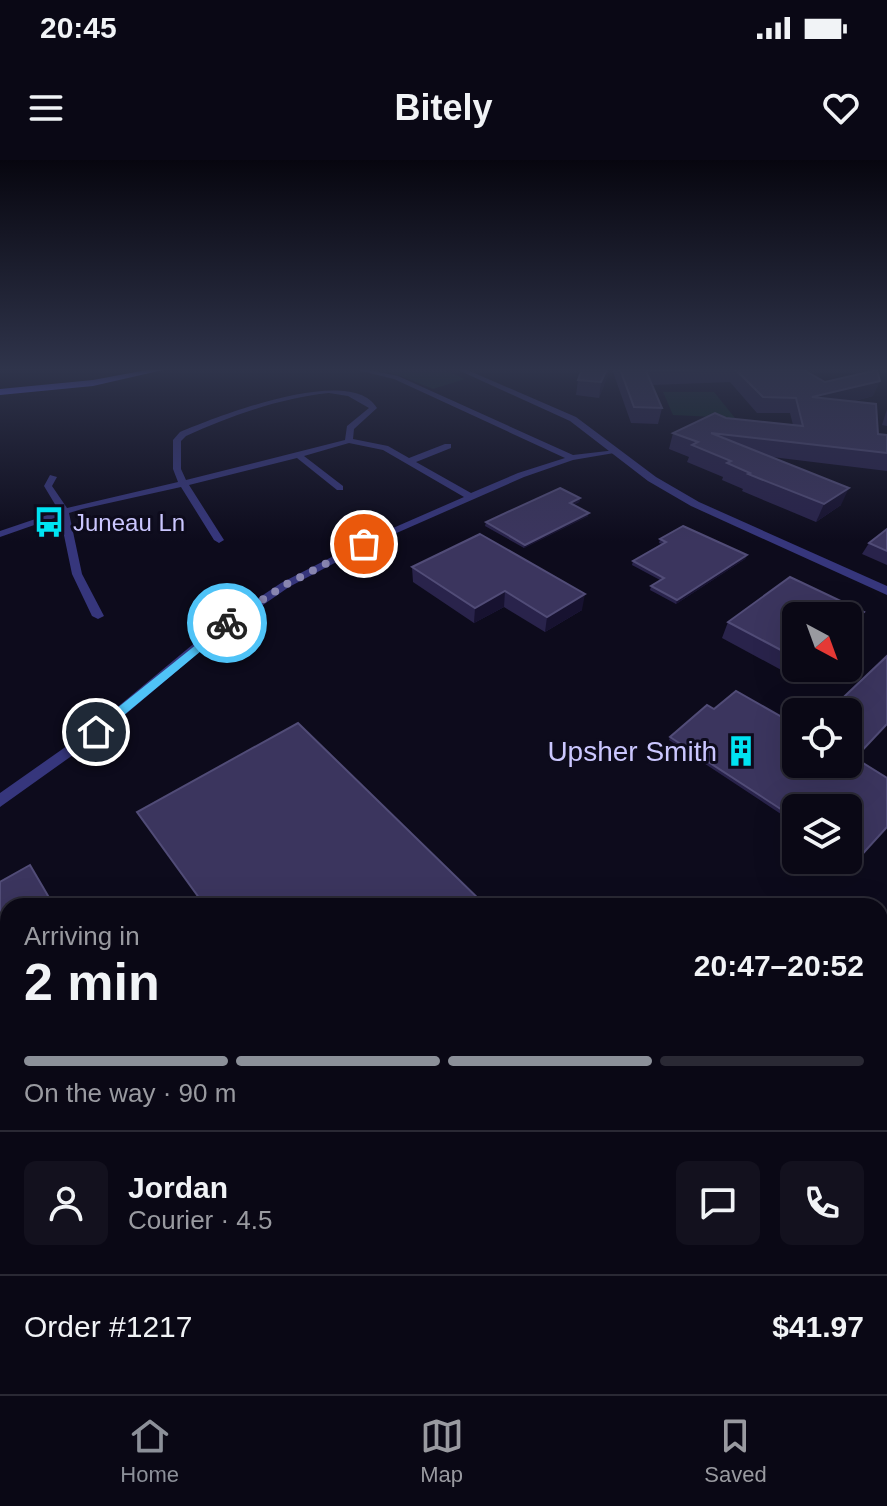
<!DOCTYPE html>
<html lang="en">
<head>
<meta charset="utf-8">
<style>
  :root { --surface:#0a0815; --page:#13111e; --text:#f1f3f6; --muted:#999aa0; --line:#2a2934; --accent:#8c9099 }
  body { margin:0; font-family:Helvetica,sans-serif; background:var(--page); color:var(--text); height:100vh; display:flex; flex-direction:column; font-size:30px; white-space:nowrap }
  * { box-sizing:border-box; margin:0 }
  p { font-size:26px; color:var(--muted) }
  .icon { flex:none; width:44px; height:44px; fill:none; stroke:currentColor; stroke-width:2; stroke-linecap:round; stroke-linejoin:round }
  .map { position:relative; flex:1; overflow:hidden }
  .panel { position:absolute; left:0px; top:738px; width:888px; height:496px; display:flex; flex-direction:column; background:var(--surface); border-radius:24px 24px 0 0; box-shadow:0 8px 32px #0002,0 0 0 2px var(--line) }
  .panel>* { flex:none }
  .needle { width:52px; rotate:139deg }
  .tools { position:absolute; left:782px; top:442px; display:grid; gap:16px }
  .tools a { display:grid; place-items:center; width:80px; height:80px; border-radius:12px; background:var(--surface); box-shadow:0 8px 32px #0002,0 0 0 2px var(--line); font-size:40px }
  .pin { position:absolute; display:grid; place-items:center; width:68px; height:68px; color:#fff; margin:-34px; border:4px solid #fff; border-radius:50%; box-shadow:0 2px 8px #0007 }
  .courier { position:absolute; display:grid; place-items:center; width:80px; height:80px; margin:-40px; border:6px solid #4fc3f7; border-radius:50%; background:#fff; color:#222; box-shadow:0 2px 10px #0007 }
  .summary em { font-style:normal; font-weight:700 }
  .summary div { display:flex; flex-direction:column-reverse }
  .summary { display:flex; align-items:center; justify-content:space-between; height:136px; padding:0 24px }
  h1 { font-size:52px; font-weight:700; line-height:60px }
  .bar { display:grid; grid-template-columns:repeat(4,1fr); gap:12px 8px; align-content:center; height:96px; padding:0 24px }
  .bar i { height:10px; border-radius:6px; background:var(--line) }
  .bar .active { background:var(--accent) }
  .bar p { grid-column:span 4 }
  .line { display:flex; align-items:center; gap:20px; padding:0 24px; border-top:2px solid var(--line) }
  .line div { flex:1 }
  .round { display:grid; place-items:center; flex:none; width:84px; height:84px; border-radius:12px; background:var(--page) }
  .status { display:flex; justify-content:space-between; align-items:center; height:56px; padding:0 40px; background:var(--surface); direction:ltr }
  .status svg { height:22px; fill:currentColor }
  header { display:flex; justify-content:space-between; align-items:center; height:104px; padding:0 24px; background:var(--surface); font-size:36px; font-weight:700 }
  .dock { display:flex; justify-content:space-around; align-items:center; height:112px; border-top:2px solid var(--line); background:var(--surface); font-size:22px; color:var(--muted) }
  .dock a { display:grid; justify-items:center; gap:4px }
  .dock .active { color:var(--accent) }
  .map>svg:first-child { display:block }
  .green { fill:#0e2624 }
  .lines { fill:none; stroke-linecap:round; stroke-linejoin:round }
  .minor { fill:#36367c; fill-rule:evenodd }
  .tertiary { fill:#36367c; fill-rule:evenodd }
  .secondary { fill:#5e60ff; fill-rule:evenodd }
  .wall { fill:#29234b }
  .shaded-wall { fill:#171230 }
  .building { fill:#3b355e; stroke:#514c77; stroke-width:2 }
  .route { fill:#4fc3f7 }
  .done { stroke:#8885b0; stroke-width:8; stroke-dasharray:0 14.4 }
  .labels { text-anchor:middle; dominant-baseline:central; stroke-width:6; stroke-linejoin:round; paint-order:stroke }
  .far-poi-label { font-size:24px; fill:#cbc7ff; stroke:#0d0b1c; text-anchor:start }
  .poi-label { font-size:28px; fill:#cbc7ff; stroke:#0d0b1c; text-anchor:end }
</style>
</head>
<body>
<div class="status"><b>20:45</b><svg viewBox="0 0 49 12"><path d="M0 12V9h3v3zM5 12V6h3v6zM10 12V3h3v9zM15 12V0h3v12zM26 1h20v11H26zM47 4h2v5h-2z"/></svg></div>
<header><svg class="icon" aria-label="menu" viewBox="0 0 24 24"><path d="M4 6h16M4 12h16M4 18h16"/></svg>Bitely<svg class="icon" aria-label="heart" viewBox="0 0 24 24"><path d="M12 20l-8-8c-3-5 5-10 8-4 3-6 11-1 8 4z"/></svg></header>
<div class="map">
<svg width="887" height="1234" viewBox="0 0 887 1234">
  <rect width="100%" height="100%" fill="#0d0b1c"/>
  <g class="green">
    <polygon points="369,209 441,209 465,219 433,229 398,215"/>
    <polygon points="663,232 714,232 735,258 673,255"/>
  </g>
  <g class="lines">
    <g class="minor">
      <path d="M353,209H364L398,216L573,295L616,290L620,292L573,300L524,317L367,386L289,427L217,477L101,575L0,647V633L91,569L209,471L281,423L361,382L464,337L383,290L349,283L304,296L343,326V330H337L297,298L189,325L224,380L219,383L214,380L181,327L82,349L69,353L82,414L104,456L98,459L92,456L72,414L60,356L0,377V371L59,351L44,326L50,315L57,317L52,326L67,348L178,322L173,309V280L180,272C216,257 351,203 377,248L354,269L353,279L388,286L409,298L445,284H451V288L416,302L471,333L518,313L565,298L394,219ZM329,233L348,236L369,248L347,266L345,280L186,320L181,309V281L186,276C230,256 280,238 329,233Z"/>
      <polygon points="887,772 887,793 880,797 880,776"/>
      <polygon points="533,1226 560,1226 557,1234 530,1234"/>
    </g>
    <polygon class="tertiary" points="456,209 465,209 576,257 656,317 699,342 887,426 887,435 691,346 648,321 570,261"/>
    <polygon class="secondary" points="152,209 167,209 93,226 0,235 0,229 93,220"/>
  </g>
  <g class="wall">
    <polygon points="582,209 610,209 599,238 576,235 578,220"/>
    <polygon points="612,209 802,209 825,222 873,236 851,242 878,274 887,275 887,311 772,297 841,345 816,362 742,331 743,329 722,320 723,317 687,302 689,297 669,289 673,273 726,258 793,265 790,253 757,253 730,222 652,225 662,248 658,264 631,263"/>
    <polygon points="887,249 887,266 882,265"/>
    <polygon points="580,338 579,342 573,345 588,356 524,388 485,366 486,362"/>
    <polygon points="887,369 887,405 862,394 869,383"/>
    <polygon points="660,379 747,395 745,399 676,444 650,430 651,426 660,420 632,405 633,401 662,384 659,383"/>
    <polygon points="412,407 582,450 545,472 504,447 474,463 413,422"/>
    <polygon points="790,417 864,452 855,468 848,474 848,456 796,456 796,508 808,508 796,518 722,478 728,462"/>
    <polygon points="714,549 796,565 856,599 887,667 855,703 848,698 848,648 796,648 796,664 669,580 670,577"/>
    <polygon points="887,1006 887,1172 880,1165 880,1142 883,1137 880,1134 880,1008"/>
  </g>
  <g class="shaded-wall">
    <polygon points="607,209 610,209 599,238 601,222"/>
    <polygon points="880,221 873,236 806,253 812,237"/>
    <polygon points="849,328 841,345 816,362 824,344"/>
    <polygon points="580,338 579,342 569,347 570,343"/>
    <polygon points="589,353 588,356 524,388 525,385"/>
    <polygon points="747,395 745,399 676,444 677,440"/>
    <polygon points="505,431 504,447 474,463 475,448"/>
    <polygon points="585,434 582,450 545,472 547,457"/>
    <polygon points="864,452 855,468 848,474 848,466"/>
    <polygon points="802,508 808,508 796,518"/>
    <polygon points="8,1132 8,1136 0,1143 0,1138"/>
  </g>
  <g class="building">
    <polygon points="582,209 607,209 601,222 578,220"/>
    <polygon points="620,209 702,209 646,211 662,248 634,247"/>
    <polygon points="735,209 802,209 825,222 877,210 880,221 812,237 876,244 878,274 887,275 887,293 711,273 849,328 824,344 748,314 750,313 727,303 731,301 692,285 698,282 673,273 715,253 726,258 803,266 796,238 763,237"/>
    <polygon points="560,328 580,338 570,343 589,353 525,385 486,362"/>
    <polygon points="683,366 747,395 677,440 651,426 664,418 633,401 666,382 660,379"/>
    <polygon points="887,369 887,391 869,383"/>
    <polygon points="480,374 585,434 547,457 505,431 475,448 412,407"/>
    <polygon points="790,417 864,452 848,466 848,456 796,456 796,498 728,462"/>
    <polygon points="887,496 887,564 855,598 887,618 887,667 858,699 848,693 848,648 796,648 796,659 670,577 707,545 714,549 736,531 796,565 796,604 848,604 848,552 828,552"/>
    <polygon points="298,563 486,746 205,746 137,652"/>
    <polygon points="30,705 54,746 8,746 8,1132 0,1138 0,722"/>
    <polygon points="887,1014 887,1120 880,1114 880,1025"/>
    <polygon points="70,1226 322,1226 326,1234 73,1234"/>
  </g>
  <linearGradient id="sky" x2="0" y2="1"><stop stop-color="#07060f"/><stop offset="0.55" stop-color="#2f344b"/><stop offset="1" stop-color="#2f344b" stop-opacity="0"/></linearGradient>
  <rect width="887" height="381" fill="url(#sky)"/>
  <polygon class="route" points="227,460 232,463 231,466 100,575 91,575 91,569"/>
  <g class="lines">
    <polyline class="done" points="227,463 285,425 364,384"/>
  </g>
  <defs>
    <symbol id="bus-bare" viewBox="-9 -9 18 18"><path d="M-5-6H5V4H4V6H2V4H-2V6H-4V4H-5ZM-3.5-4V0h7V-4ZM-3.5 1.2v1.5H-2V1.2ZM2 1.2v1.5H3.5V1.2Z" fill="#00e3f2" stroke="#0d0b1c" stroke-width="2.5" paint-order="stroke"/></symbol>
    <symbol id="building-bare" viewBox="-9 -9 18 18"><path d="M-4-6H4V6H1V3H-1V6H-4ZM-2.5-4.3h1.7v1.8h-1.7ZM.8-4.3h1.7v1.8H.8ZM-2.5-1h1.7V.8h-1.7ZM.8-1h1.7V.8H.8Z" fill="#00e3f2" stroke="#0d0b1c" stroke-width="2.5" paint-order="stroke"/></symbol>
  </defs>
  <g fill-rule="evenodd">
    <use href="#bus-bare" x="27" y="340" width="44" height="44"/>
    <use href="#building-bare" x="719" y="569" width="44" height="44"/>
  </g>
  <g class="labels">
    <g class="far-poi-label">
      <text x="73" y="362">Juneau Ln</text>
    </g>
    <g class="poi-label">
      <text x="717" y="591">Upsher Smith</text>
    </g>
  </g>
</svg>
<div class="tools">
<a><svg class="needle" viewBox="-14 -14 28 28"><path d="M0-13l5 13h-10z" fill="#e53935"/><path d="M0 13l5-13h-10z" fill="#999aa0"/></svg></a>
<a><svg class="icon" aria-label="locate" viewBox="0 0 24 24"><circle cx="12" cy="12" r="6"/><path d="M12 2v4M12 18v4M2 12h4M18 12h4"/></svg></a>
<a><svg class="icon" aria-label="layers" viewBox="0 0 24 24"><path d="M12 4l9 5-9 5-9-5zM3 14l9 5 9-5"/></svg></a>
</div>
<div class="pin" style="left:364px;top:384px;background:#ea580c"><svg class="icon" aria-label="bag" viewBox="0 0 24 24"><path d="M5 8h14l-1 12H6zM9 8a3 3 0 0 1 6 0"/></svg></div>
<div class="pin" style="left:96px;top:572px;background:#1f2937"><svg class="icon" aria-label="home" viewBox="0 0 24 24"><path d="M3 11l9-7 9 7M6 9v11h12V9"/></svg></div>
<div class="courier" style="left:227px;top:463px"><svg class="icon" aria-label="bike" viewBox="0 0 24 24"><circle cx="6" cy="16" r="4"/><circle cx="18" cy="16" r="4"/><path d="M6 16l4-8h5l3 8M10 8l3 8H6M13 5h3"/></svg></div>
<section class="panel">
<div class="summary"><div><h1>2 min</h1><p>Arriving in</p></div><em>20:47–20:52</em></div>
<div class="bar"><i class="active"></i><i class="active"></i><i class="active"></i><i></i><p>On the way · 90 m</p></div>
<div class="line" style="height:144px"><a class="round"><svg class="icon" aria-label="person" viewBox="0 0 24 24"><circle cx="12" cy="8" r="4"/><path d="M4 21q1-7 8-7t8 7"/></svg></a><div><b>Jordan</b><p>Courier · 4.5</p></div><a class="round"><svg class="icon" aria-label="chat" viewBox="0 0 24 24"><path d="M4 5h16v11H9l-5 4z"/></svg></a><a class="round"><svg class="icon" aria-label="phone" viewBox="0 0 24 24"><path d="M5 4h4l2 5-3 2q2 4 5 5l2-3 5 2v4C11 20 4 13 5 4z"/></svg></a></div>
<div class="line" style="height:104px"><div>Order #1217</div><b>$41.97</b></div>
</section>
</div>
<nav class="dock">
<a class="active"><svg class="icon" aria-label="home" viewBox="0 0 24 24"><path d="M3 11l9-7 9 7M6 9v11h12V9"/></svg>Home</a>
<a><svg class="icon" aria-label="map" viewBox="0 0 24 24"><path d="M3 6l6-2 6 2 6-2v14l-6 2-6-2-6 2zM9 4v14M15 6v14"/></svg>Map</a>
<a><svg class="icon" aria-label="saved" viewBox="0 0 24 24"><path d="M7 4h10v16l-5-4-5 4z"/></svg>Saved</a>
</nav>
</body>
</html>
